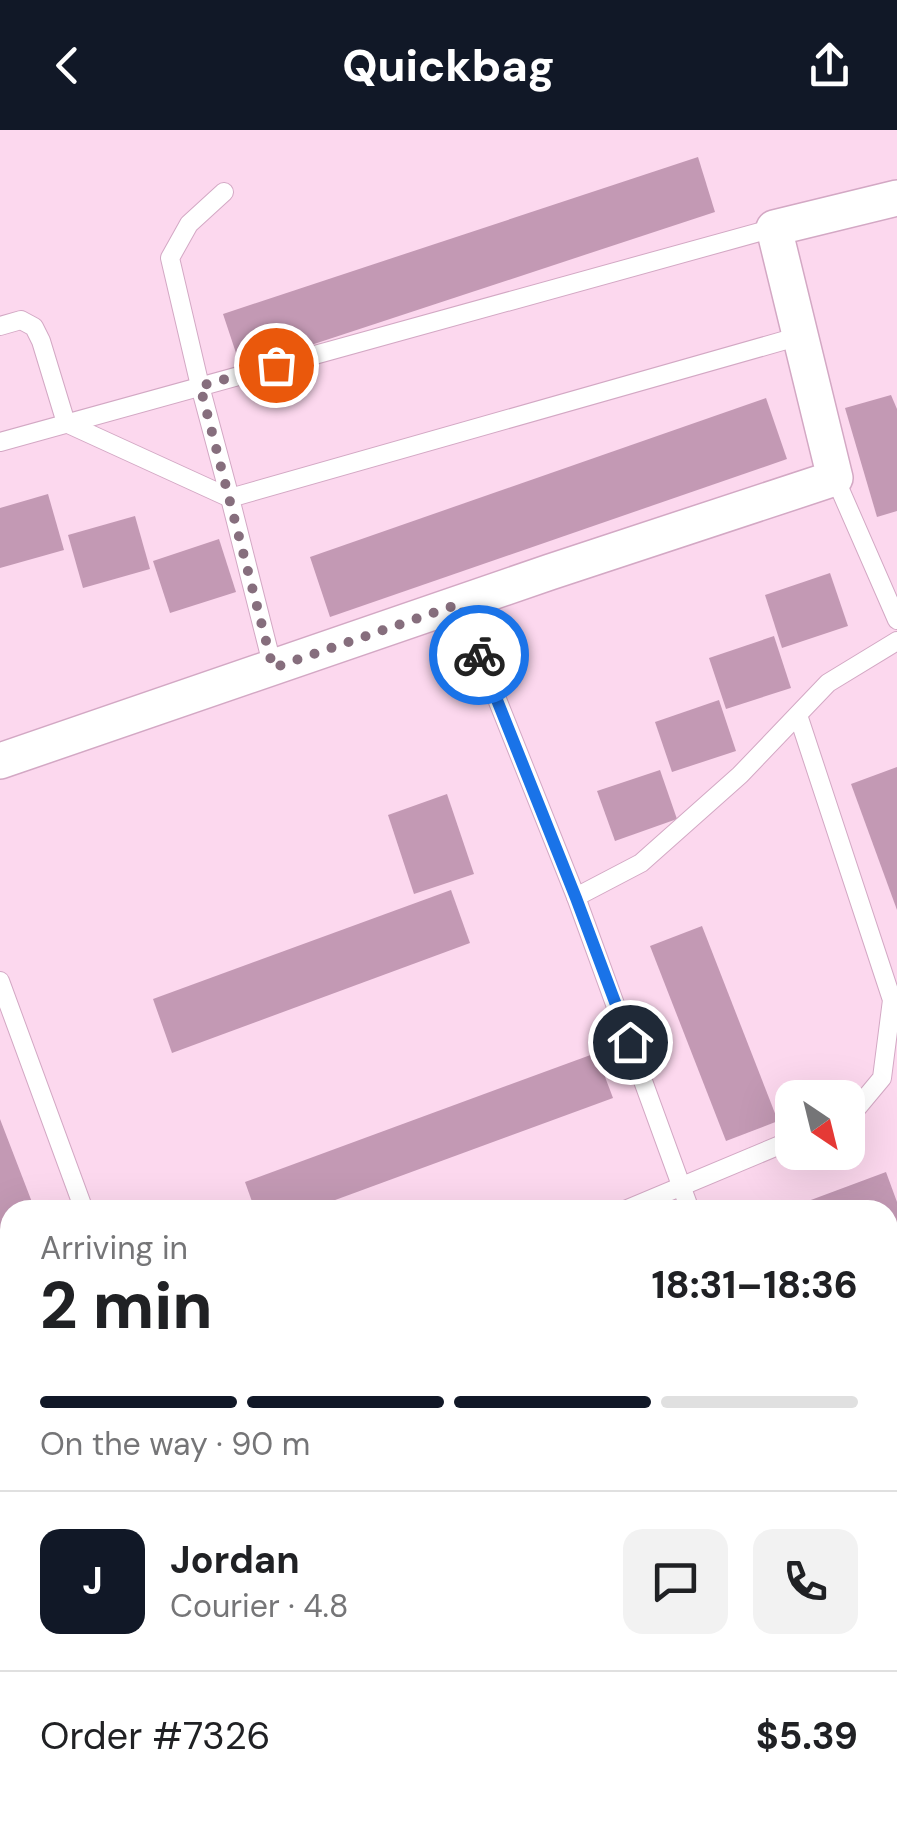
<!DOCTYPE html>
<html lang="en">
<head>
<meta charset="utf-8">
<style>
  :root { --surface:#fff; --page:#f2f2f2; --text:#202124; --muted:#757577; --line:#e0e0e0; --accent:#111827 }
  body { margin:0; font-family:"DM Sans",sans-serif; background:var(--page); color:var(--text); height:100vh; display:flex; flex-direction:column; font-size:38px; white-space:nowrap }
  * { box-sizing:border-box; margin:0 }
  p { font-size:32px; color:var(--muted) }
  .icon { flex:none; width:55px; height:55px; fill:none; stroke:currentColor; stroke-width:2; stroke-linecap:round; stroke-linejoin:round }
  .map { position:relative; flex:1; overflow:hidden }
  .side { position:absolute; left:0px; top:1070px; width:898px; height:622px; display:flex; flex-direction:column; background:var(--surface); border-radius:30px 30px 0 0; box-shadow:0 10px 40px #0002 }
  .side>* { flex:none }
  .needle { width:65px; rotate:145deg }
  .fabs { position:absolute; left:775px; top:950px; display:grid; gap:20px }
  .fabs a { display:grid; place-items:center; width:90px; height:90px; border-radius:20px; background:var(--surface); box-shadow:0 10px 40px #0002; font-size:50px }
  .pin { position:absolute; display:grid; place-items:center; width:85px; height:85px; color:#fff; margin:-42px; border:5px solid #fff; border-radius:50%; box-shadow:0 2px 10px #0007 }
  .courier { position:absolute; display:grid; place-items:center; width:100px; height:100px; margin:-50px; border:8px solid #1a73e8; border-radius:50%; background:#fff; color:#222; box-shadow:0 2px 12px #0007 }
  .overview em { font-style:normal; font-weight:800 }
  .overview div { display:flex; flex-direction:column-reverse }
  .overview { display:flex; align-items:center; justify-content:space-between; height:170px; padding:0 40px }
  h1 { font-size:65px; font-weight:800; line-height:75px }
  .bar { display:grid; grid-template-columns:repeat(4,1fr); gap:15px 10px; align-content:center; height:120px; padding:0 40px }
  .bar i { height:12px; border-radius:8px; background:var(--line) }
  .bar .selected { background:var(--accent) }
  .bar p { grid-column:span 4 }
  .line { display:flex; align-items:center; gap:25px; padding:0 40px; border-top:2px solid var(--line) }
  .line div { flex:1 }
  .round { display:grid; place-items:center; flex:none; width:105px; height:105px; border-radius:20px; background:var(--page) }
  header { display:flex; justify-content:space-between; align-items:center; height:130px; padding:0 40px; background:var(--accent); color:#fff; font-size:45px; font-weight:800 }
  .map>svg:first-child { display:block }
  .green { fill:#e4d054 }
  .building { fill:#c399b4 }
  .lines { fill:none; stroke-linecap:round; stroke-linejoin:round }
  .lane-casing { stroke:#d3a8c4; stroke-width:20 }
  .street-casing { stroke:#d3a8c4; stroke-width:38 }
  .lane { stroke:#fff; stroke-width:18 }
  .street { stroke:#fff; stroke-width:35 }
  .done { stroke:#866e7d; stroke-width:10; stroke-dasharray:0 18 }
  .route { stroke:#1a73e8; stroke-width:12 }
</style>
</head>
<body>
<header><svg class="icon" aria-label="back" viewBox="0 0 24 24"><path d="M15 5l-7 7 7 7"/></svg>Quickbag<svg class="icon" aria-label="share" viewBox="0 0 24 24"><path d="M12 15V3M7 8l5-5 5 5M5 13v7h14v-7"/></svg></header>
<div class="map">
<svg width="897" height="1691" viewBox="0 0 897 1691">
  <rect width="100%" height="100%" fill="#fcd8ee"/>
  <polygon class="green" points="10,1654 10,1682 712,1682 716,1691 0,1691 0,1671 3,1670"/>
  <g class="building">
    <polygon points="698,27 715,82 241,238 223,184"/>
    <polygon points="891,265 897,279 897,381 877,387 845,278"/>
    <polygon points="766,268 787,329 330,487 310,427"/>
    <polygon points="48,364 64,420 0,438 0,378"/>
    <polygon points="135,386 150,439 83,458 68,405"/>
    <polygon points="219,409 236,462 170,483 153,431"/>
    <polygon points="830,443 848,496 782,518 765,465"/>
    <polygon points="774,506 791,558 726,579 709,528"/>
    <polygon points="719,570 736,621 672,642 655,592"/>
    <polygon points="897,637 897,780 851,654"/>
    <polygon points="660,640 677,689 615,711 597,661"/>
    <polygon points="447,664 474,744 414,764 388,685"/>
    <polygon points="451,760 470,813 172,923 153,869"/>
    <polygon points="702,796 778,991 726,1011 650,816"/>
    <polygon points="596,923 613,968 308,1080 255,1080 245,1052"/>
    <polygon points="0,989 35,1080 10,1080 10,1110 0,1114"/>
    <polygon points="886,1042 897,1072 897,1096 888,1100 888,1080 784,1080"/>
    <polygon points="10,1323 10,1386 0,1390 0,1326"/>
    <polygon points="897,1352 897,1433 888,1436 888,1355"/>
    <polygon points="460,1682 642,1682 645,1691 438,1691"/>
  </g>
  <g class="lines">
    <defs>
      <g id="lane">
        <polyline points="0,196 21,190 34,197 41,211 66,293 230,368 200,256 170,128 189,94 224,62"/>
        <polyline points="0,312 774,98"/>
        <polyline points="835,348 897,490"/>
        <polyline points="459,474 576,767"/>
        <polyline points="273,538 230,368 800,206"/>
        <polyline points="798,585 892,870 882,948 852,984 848,986"/>
        <polyline points="0,851 84,1080"/>
        <polyline points="625,1080 792,1010"/>
        <polyline points="690,1080 576,767 641,733 740,645 828,553 897,511"/>
        <polyline points="0,1142 10,1139"/>
        <polyline points="0,1255 10,1283"/>
        <polyline points="888,1494 897,1490"/>
      </g>
      <g id="street">
        <polyline points="0,631 550,442 835,348 774,98 897,68"/>
        <polyline points="888,1203 897,1200"/>
        <polyline points="888,1263 897,1260"/>
        <polyline points="0,1522 10,1518"/>
        <polyline points="0,1586 10,1582"/>
      </g>
    </defs>
    <use href="#lane" class="lane-casing"/>
    <use href="#street" class="street-casing"/>
    <use href="#lane" class="lane"/>
    <use href="#street" class="street"/>
  </g>
  <g class="lines">
    <polyline class="done" points="276,235 200,256 273,538 459,474 479,525"/>
    <polyline class="route" points="479,525 576,768 630,912"/>
  </g>
</svg>
<div class="fabs">
<a><svg class="needle" viewBox="-14 -14 28 28"><path d="M0-13l5 13h-10z" fill="#e53935"/><path d="M0 13l5-13h-10z" fill="#757577"/></svg></a>
</div>
<div class="pin" style="left:276px;top:235px;background:#ea580c"><svg class="icon" aria-label="bag" viewBox="0 0 24 24"><path d="M5 8h14l-1 12H6zM9 8a3 3 0 0 1 6 0"/></svg></div>
<div class="pin" style="left:630px;top:912px;background:#1f2937"><svg class="icon" aria-label="home" viewBox="0 0 24 24"><path d="M3 11l9-7 9 7M6 9v11h12V9"/></svg></div>
<div class="courier" style="left:479px;top:525px"><svg class="icon" aria-label="bike" viewBox="0 0 24 24"><circle cx="6" cy="16" r="4"/><circle cx="18" cy="16" r="4"/><path d="M6 16l4-8h5l3 8M10 8l3 8H6M13 5h3"/></svg></div>
<section class="side">
<div class="overview"><div><h1>2 min</h1><p>Arriving in</p></div><em>18:31–18:36</em></div>
<div class="bar"><i class="selected"></i><i class="selected"></i><i class="selected"></i><i></i><p>On the way · 90 m</p></div>
<div class="line" style="height:180px"><b class="round" style="background:var(--accent);color:#fff">J</b><div><b>Jordan</b><p>Courier · 4.8</p></div><a class="round"><svg class="icon" aria-label="chat" viewBox="0 0 24 24"><path d="M4 5h16v11H9l-5 4z"/></svg></a><a class="round"><svg class="icon" aria-label="phone" viewBox="0 0 24 24"><path d="M5 4h4l2 5-3 2q2 4 5 5l2-3 5 2v4C11 20 4 13 5 4z"/></svg></a></div>
<div class="line" style="height:130px"><div>Order #7326</div><b>$5.39</b></div>
</section>
</div>
</body>
</html>
